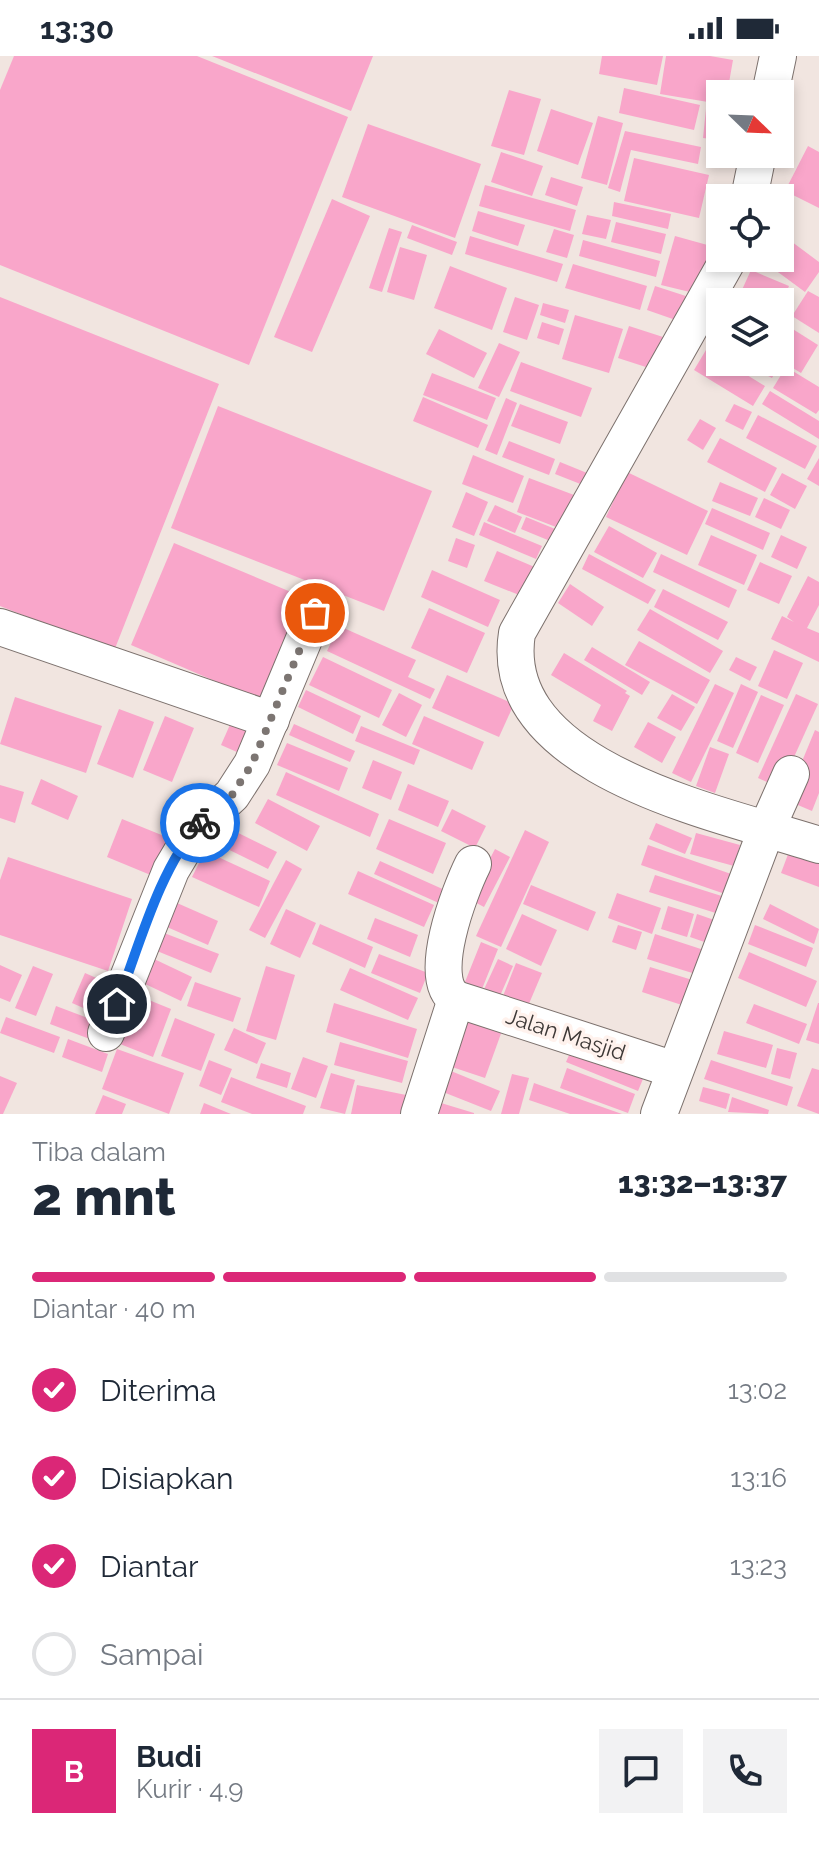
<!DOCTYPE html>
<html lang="id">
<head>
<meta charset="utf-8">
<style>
  :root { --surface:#fff; --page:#f2f2f3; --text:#1f2937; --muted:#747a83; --line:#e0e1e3; --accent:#db2777 }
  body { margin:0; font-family:Raleway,sans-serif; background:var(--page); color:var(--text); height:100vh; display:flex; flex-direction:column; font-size:30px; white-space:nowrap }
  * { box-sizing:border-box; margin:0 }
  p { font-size:26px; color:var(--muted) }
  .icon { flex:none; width:44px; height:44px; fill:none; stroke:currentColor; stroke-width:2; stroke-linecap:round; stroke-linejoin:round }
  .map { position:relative; height:1058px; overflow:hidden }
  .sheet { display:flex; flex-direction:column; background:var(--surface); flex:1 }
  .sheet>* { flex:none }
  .needle { width:52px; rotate:113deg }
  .buttons { position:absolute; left:706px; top:24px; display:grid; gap:16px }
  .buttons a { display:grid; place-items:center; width:88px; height:88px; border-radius:0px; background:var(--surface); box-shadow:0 4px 12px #0003; font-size:40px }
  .pin { position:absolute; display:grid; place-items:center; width:68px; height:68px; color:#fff; margin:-34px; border:4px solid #fff; border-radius:50%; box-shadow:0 2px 8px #0007 }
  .courier { position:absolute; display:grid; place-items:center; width:80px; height:80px; margin:-40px; border:6px solid #1a73e8; border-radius:50%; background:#fff; color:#222; box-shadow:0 2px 10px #0007 }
  .summary em { font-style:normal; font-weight:800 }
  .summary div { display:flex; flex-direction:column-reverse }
  .summary { display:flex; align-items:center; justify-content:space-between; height:136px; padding:0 32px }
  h1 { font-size:52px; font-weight:800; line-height:60px }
  .bar { display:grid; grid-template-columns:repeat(4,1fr); gap:12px 8px; align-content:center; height:96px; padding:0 32px }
  .bar i { height:10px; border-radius:6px; background:var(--line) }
  .bar .active { background:var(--accent) }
  .bar p { grid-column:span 4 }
  .line { display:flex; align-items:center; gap:20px; padding:0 32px; border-top:2px solid var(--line) }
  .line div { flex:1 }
  .round { display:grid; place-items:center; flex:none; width:84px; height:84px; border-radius:0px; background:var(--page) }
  ol { padding:0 32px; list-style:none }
  li { display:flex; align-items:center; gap:24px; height:88px }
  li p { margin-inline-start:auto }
  li .icon { padding:8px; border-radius:50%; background:var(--accent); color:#fff; stroke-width:4 }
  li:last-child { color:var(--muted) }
  li i { width:44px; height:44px; border:4px solid var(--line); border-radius:50% }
  .status { display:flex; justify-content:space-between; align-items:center; height:56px; padding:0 40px; background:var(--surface); direction:ltr }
  .status svg { height:22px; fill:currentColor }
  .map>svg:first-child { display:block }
  .building { fill:#f9a6ca }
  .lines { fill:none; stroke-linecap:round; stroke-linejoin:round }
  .minor-casing { stroke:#7c716d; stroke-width:38 }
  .minor { stroke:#fff; stroke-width:36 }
  .done { stroke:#7c7572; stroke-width:8; stroke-dasharray:0 14.4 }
  .route { stroke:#1a73e8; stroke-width:10 }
  .labels { text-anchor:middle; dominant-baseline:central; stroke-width:7; stroke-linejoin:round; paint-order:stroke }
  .street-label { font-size:22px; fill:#3d3836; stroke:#fff2ed }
</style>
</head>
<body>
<div class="status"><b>13:30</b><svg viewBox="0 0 49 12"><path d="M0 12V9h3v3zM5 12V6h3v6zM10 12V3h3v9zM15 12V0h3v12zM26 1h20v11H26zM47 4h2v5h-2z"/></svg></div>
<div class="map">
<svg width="819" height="1058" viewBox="0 0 819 1058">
  <rect width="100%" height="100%" fill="#f1e5e0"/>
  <g class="building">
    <polygon points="14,0 197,0 348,61 249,309 0,209 0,34"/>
    <polygon points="212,0 373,0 351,55"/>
    <polygon points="602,0 663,0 657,29 599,18"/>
    <polygon points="666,0 710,0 733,4 727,38 720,38 720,48 660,38"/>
    <polygon points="624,32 700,49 694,74 619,57"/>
    <polygon points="509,34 541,43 524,99 491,90"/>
    <polygon points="551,53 593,67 578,109 537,95"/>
    <polygon points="706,53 720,54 720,84 703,82"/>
    <polygon points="598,60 623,67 607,129 581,122"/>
    <polygon points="368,68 481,108 455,182 342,141"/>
    <polygon points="625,75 701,91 698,108 631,94 620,136 608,132"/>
    <polygon points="808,90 819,96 819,152 785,135"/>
    <polygon points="501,96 543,110 532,140 491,126"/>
    <polygon points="634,102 709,119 699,162 624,145"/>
    <polygon points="551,121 583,131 577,150 545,139"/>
    <polygon points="485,129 576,154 570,175 479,150"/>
    <polygon points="332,143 370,160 312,296 274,281"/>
    <polygon points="614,146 671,158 668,173 612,160"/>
    <polygon points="478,155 525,169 518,190 472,175"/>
    <polygon points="587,159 611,164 606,183 582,178"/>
    <polygon points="616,166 666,178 661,198 611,186"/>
    <polygon points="412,169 457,186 452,199 407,182"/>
    <polygon points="389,172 402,176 382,236 369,232"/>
    <polygon points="554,173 574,179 567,202 546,196"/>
    <polygon points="780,177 819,206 819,216 805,236 759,202 780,202"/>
    <polygon points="470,180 563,208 557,226 465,198"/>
    <polygon points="675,180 711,190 698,238 661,229"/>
    <polygon points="583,184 660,205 656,221 579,200"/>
    <polygon points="400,191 427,199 414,244 387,236"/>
    <polygon points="573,208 647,230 640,254 565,232"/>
    <polygon points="450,210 507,232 492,274 434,252"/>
    <polygon points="751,214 789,230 782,246 763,246 741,236"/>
    <polygon points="655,230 695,243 687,268 647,254"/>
    <polygon points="808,235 819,241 819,277 792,260"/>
    <polygon points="0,241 219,328 114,595 0,550"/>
    <polygon points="515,241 539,249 527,284 503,276"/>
    <polygon points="543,247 569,254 565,267 540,259"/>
    <polygon points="575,259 623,273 609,317 562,303"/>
    <polygon points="780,265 818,289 801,317 780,304"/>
    <polygon points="542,266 564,273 559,289 537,282"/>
    <polygon points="629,270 663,281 652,313 618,302"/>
    <polygon points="439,273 487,297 474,322 426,298"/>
    <polygon points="499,287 520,296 499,341 478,332"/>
    <polygon points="706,294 720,303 720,306 726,306 765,330 753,350 694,314"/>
    <polygon points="521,306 592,332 581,361 510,335"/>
    <polygon points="742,306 776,306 780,308 772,322"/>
    <polygon points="786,311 819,331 819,354 816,358 773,332"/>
    <polygon points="432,317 496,342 487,364 423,339"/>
    <polygon points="770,335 819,365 819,383 762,348"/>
    <polygon points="423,341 488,369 478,392 413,365"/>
    <polygon points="506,342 517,347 497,399 485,394"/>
    <polygon points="520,348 568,366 560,388 511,370"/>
    <polygon points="734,348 752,356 743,374 725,365"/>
    <polygon points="218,350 432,435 384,555 171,472"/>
    <polygon points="758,359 817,390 805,413 746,382"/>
    <polygon points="700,363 716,372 703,394 687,384"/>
    <polygon points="720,382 777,412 765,436 707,406"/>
    <polygon points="509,385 555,403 549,419 502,401"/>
    <polygon points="473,399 524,420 513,447 462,428"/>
    <polygon points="819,402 819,430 807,423"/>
    <polygon points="560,406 592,419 588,431 555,418"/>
    <polygon points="627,416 708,455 687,499 606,461"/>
    <polygon points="782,417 807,430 795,453 770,439"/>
    <polygon points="529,422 582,442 569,476 517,456"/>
    <polygon points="720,426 758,442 750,460 712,445"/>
    <polygon points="466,436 488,446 474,480 452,471"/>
    <polygon points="764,442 790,454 781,473 755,461"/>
    <polygon points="495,449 522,461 515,477 487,465"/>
    <polygon points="712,452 770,477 763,494 705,468"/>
    <polygon points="526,461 560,475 555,487 521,473"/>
    <polygon points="484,466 542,490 536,503 479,479"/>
    <polygon points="609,470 657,497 643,522 594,496"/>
    <polygon points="711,479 757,499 744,529 698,509"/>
    <polygon points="781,479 807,491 797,513 771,501"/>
    <polygon points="456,482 475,489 467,512 448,505"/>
    <polygon points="174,487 310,544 266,647 131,589"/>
    <polygon points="497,495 537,512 524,541 484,525"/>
    <polygon points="589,498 656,534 648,548 582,513"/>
    <polygon points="661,498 737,534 729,552 653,516"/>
    <polygon points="760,506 792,520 779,548 747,534"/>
    <polygon points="432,514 500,544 488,571 421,541"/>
    <polygon points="808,520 819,526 819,549 807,572 819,577 819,606 771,583 782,560 794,566 787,561"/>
    <polygon points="570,528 604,551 592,570 558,547"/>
    <polygon points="663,533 728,566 718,584 654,551"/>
    <polygon points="429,552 485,577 467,617 411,592"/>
    <polygon points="650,553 723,595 710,617 637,574"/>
    <polygon points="339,570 416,604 408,621 435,633 430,643 327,595"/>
    <polygon points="639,585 710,624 697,648 625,609"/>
    <polygon points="592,591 650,626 642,639 584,604"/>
    <polygon points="774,594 803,607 787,643 758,630"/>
    <polygon points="564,597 627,635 625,637 630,640 612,675 593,665 601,649 551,619"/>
    <polygon points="323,601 392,634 379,662 309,629"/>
    <polygon points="736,601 757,611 750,625 729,614"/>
    <polygon points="447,619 514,648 499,681 432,652"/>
    <polygon points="715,628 734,637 691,726 672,717"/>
    <polygon points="741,628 758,636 733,692 717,685"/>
    <polygon points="306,634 361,660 353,678 298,651"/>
    <polygon points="399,637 422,649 406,681 382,669"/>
    <polygon points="672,638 695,651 681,675 657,662"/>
    <polygon points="796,638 818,648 780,732 758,722"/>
    <polygon points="761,639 784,649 758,707 736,697"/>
    <polygon points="15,641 102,670 86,717 0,688"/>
    <polygon points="119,653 154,666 133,722 97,708"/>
    <polygon points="236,655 261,666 246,700 221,689"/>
    <polygon points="165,660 194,672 172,726 143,714"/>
    <polygon points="424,660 484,686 472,714 412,688"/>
    <polygon points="648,666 676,681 662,707 634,691"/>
    <polygon points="294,668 355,695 350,706 289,679"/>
    <polygon points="361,670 420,694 414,709 355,685"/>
    <polygon points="815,674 819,676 819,737 812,755 786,744"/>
    <polygon points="287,687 348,712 339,735 277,709"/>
    <polygon points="710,691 729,698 715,737 696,730"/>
    <polygon points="373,704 402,716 391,744 362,732"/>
    <polygon points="286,716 379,758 370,781 276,739"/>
    <polygon points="41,723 78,740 68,764 31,748"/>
    <polygon points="408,728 449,745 438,771 398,754"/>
    <polygon points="0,729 24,736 15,767 0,762"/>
    <polygon points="268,743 320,770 307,795 255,767"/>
    <polygon points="452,753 486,770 475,792 441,775"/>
    <polygon points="122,763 169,782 153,820 107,801"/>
    <polygon points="389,763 446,787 433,818 376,793"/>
    <polygon points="218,767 277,796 268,813 209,784"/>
    <polygon points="656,767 692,782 685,798 649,783"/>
    <polygon points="525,774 549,786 501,891 476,880"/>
    <polygon points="696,777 740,789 734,810 690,798"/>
    <polygon points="793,785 819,794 819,831 781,817"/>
    <polygon points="648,789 734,819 728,839 641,809"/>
    <polygon points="495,793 510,801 484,851 469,843"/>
    <polygon points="205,795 270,825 259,851 192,821"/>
    <polygon points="8,801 132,843 108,915 0,879 0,824"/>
    <polygon points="286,804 302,813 265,882 249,874"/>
    <polygon points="380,805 447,835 441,848 374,818"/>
    <polygon points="358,815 434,849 424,871 348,838"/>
    <polygon points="655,819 728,842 722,859 649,836"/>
    <polygon points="531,829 596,856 588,875 523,848"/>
    <polygon points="617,837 661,852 652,878 608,862"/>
    <polygon points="177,847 218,865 208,889 167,871"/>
    <polygon points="770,848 819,873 814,888 763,863"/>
    <polygon points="668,850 694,858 687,881 661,873"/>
    <polygon points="286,853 316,867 300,902 270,888"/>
    <polygon points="522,858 557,874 541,910 506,893"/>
    <polygon points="697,858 720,866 713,889 690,881"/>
    <polygon points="375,862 418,879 410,901 367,883"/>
    <polygon points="320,868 373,891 365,912 312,888"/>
    <polygon points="618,869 642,876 636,894 612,886"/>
    <polygon points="755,869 813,892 806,911 748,888"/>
    <polygon points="164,877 219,898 211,917 157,895"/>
    <polygon points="655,878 710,896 702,920 647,903"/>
    <polygon points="481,886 498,893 482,933 465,926"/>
    <polygon points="749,896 817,925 806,951 738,922"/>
    <polygon points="379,898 428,917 420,937 371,917"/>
    <polygon points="152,902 192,921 181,945 141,926"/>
    <polygon points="498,903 513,910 496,949 480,942"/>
    <polygon points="516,907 542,917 528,950 503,940"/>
    <polygon points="0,909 22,919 10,946 0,942"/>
    <polygon points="33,910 53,918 36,960 15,952"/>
    <polygon points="266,910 295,919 276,984 246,975"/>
    <polygon points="650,911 699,926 691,952 642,936"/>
    <polygon points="350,912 418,942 408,964 340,934"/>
    <polygon points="85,917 119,932 106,962 72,947"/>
    <polygon points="195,926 241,942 233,966 187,950"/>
    <polygon points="139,940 171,953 153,1001 120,988"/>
    <polygon points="334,947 417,973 408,1002 326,976"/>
    <polygon points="818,947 819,947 819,988 806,984"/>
    <polygon points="754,948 807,968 799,988 746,967"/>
    <polygon points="56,950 101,967 95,985 50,968"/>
    <polygon points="463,958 503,972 485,1022 446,1009"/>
    <polygon points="6,961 60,981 54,997 0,977"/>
    <polygon points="175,962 215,978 201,1015 161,1000"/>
    <polygon points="234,972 266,987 257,1008 224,994"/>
    <polygon points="724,975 773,989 766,1012 717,998"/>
    <polygon points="68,983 108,998 102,1016 62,1001"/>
    <polygon points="340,986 408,1005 402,1027 334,1009"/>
    <polygon points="573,990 645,1018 638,1035 566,1006"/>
    <polygon points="777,992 797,997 790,1023 771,1018"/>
    <polygon points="117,993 184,1017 169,1058 102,1033"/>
    <polygon points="303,1001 328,1010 316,1042 291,1033"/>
    <polygon points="209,1004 232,1013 221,1039 199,1030"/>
    <polygon points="711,1004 793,1031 787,1050 704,1023"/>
    <polygon points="261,1007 291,1017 287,1032 256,1022"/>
    <polygon points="567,1012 635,1038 628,1057 560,1032"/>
    <polygon points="812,1012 819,1014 819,1058 797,1050"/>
    <polygon points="446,1013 500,1035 491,1055 438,1034"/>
    <polygon points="331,1017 355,1024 345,1058 320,1052"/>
    <polygon points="512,1018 529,1022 519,1058 501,1058"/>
    <polygon points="0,1020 17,1027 3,1058 0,1058"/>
    <polygon points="231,1021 306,1050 303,1058 252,1058 221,1046"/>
    <polygon points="534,1027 622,1058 570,1058 529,1044"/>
    <polygon points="357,1029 411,1040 408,1058 351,1058"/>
    <polygon points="703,1031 730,1038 726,1053 699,1045"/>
    <polygon points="103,1039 126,1048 122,1058 95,1058"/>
    <polygon points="732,1041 769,1054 768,1058 728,1056"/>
    <polygon points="204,1047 231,1058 200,1058"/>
    <polygon points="441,1047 474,1057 474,1058 437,1058"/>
  </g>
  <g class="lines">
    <defs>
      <g id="minor">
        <polyline points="770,38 778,0"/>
        <polyline points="749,142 758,98"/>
        <path d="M729,202L517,577C495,714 724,758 819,789"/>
        <polyline points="0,571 271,664"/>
        <path d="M473,808C460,834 425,924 456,943L675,1014"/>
        <polyline points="106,977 171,814 196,772 232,739 252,708 315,557"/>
        <polyline points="419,1058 456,943"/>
        <polyline points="659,1058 767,772 791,718"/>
      </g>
    </defs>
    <use href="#minor" class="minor-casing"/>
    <use href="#minor" class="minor"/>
  </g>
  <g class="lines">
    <polyline class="done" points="200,767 232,739 252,708 315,557"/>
    <path class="route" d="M117,948C139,891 159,813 200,767"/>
  </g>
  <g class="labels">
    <g class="street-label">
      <text transform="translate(566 978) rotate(18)">Jalan Masjid</text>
    </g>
  </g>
</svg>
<div class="buttons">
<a><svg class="needle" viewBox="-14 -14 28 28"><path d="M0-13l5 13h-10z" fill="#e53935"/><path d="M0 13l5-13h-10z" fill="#747a83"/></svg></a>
<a><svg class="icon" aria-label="locate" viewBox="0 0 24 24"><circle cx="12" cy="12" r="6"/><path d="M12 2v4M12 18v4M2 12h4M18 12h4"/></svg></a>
<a><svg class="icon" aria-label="layers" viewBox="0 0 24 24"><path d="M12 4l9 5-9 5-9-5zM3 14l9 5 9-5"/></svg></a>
</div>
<div class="pin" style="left:315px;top:557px;background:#ea580c"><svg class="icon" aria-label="bag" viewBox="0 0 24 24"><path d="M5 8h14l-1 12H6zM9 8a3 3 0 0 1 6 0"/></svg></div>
<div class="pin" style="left:117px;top:948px;background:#1f2937"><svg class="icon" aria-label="home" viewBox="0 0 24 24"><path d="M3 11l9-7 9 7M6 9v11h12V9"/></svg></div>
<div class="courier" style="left:200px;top:767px"><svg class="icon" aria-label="bike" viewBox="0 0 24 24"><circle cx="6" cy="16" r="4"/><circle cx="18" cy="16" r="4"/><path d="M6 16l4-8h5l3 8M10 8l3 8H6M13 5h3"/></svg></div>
</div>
<section class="sheet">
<div class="summary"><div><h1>2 mnt</h1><p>Tiba dalam</p></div><em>13:32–13:37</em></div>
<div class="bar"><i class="active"></i><i class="active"></i><i class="active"></i><i></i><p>Diantar · 40 m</p></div>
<ol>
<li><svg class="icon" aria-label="check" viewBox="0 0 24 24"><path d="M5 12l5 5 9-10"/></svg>Diterima<p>13:02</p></li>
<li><svg class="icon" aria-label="check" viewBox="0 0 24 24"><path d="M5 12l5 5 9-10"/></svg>Disiapkan<p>13:16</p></li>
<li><svg class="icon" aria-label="check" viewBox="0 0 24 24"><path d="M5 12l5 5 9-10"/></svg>Diantar<p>13:23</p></li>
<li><i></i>Sampai</li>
</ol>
<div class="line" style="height:144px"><b class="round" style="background:var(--accent);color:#fff">B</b><div><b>Budi</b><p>Kurir · 4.9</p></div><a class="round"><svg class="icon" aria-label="chat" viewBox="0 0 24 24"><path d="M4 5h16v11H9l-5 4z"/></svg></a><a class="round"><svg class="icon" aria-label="phone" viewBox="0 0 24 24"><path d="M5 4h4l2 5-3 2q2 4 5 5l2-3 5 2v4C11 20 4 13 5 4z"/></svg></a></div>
</section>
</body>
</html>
